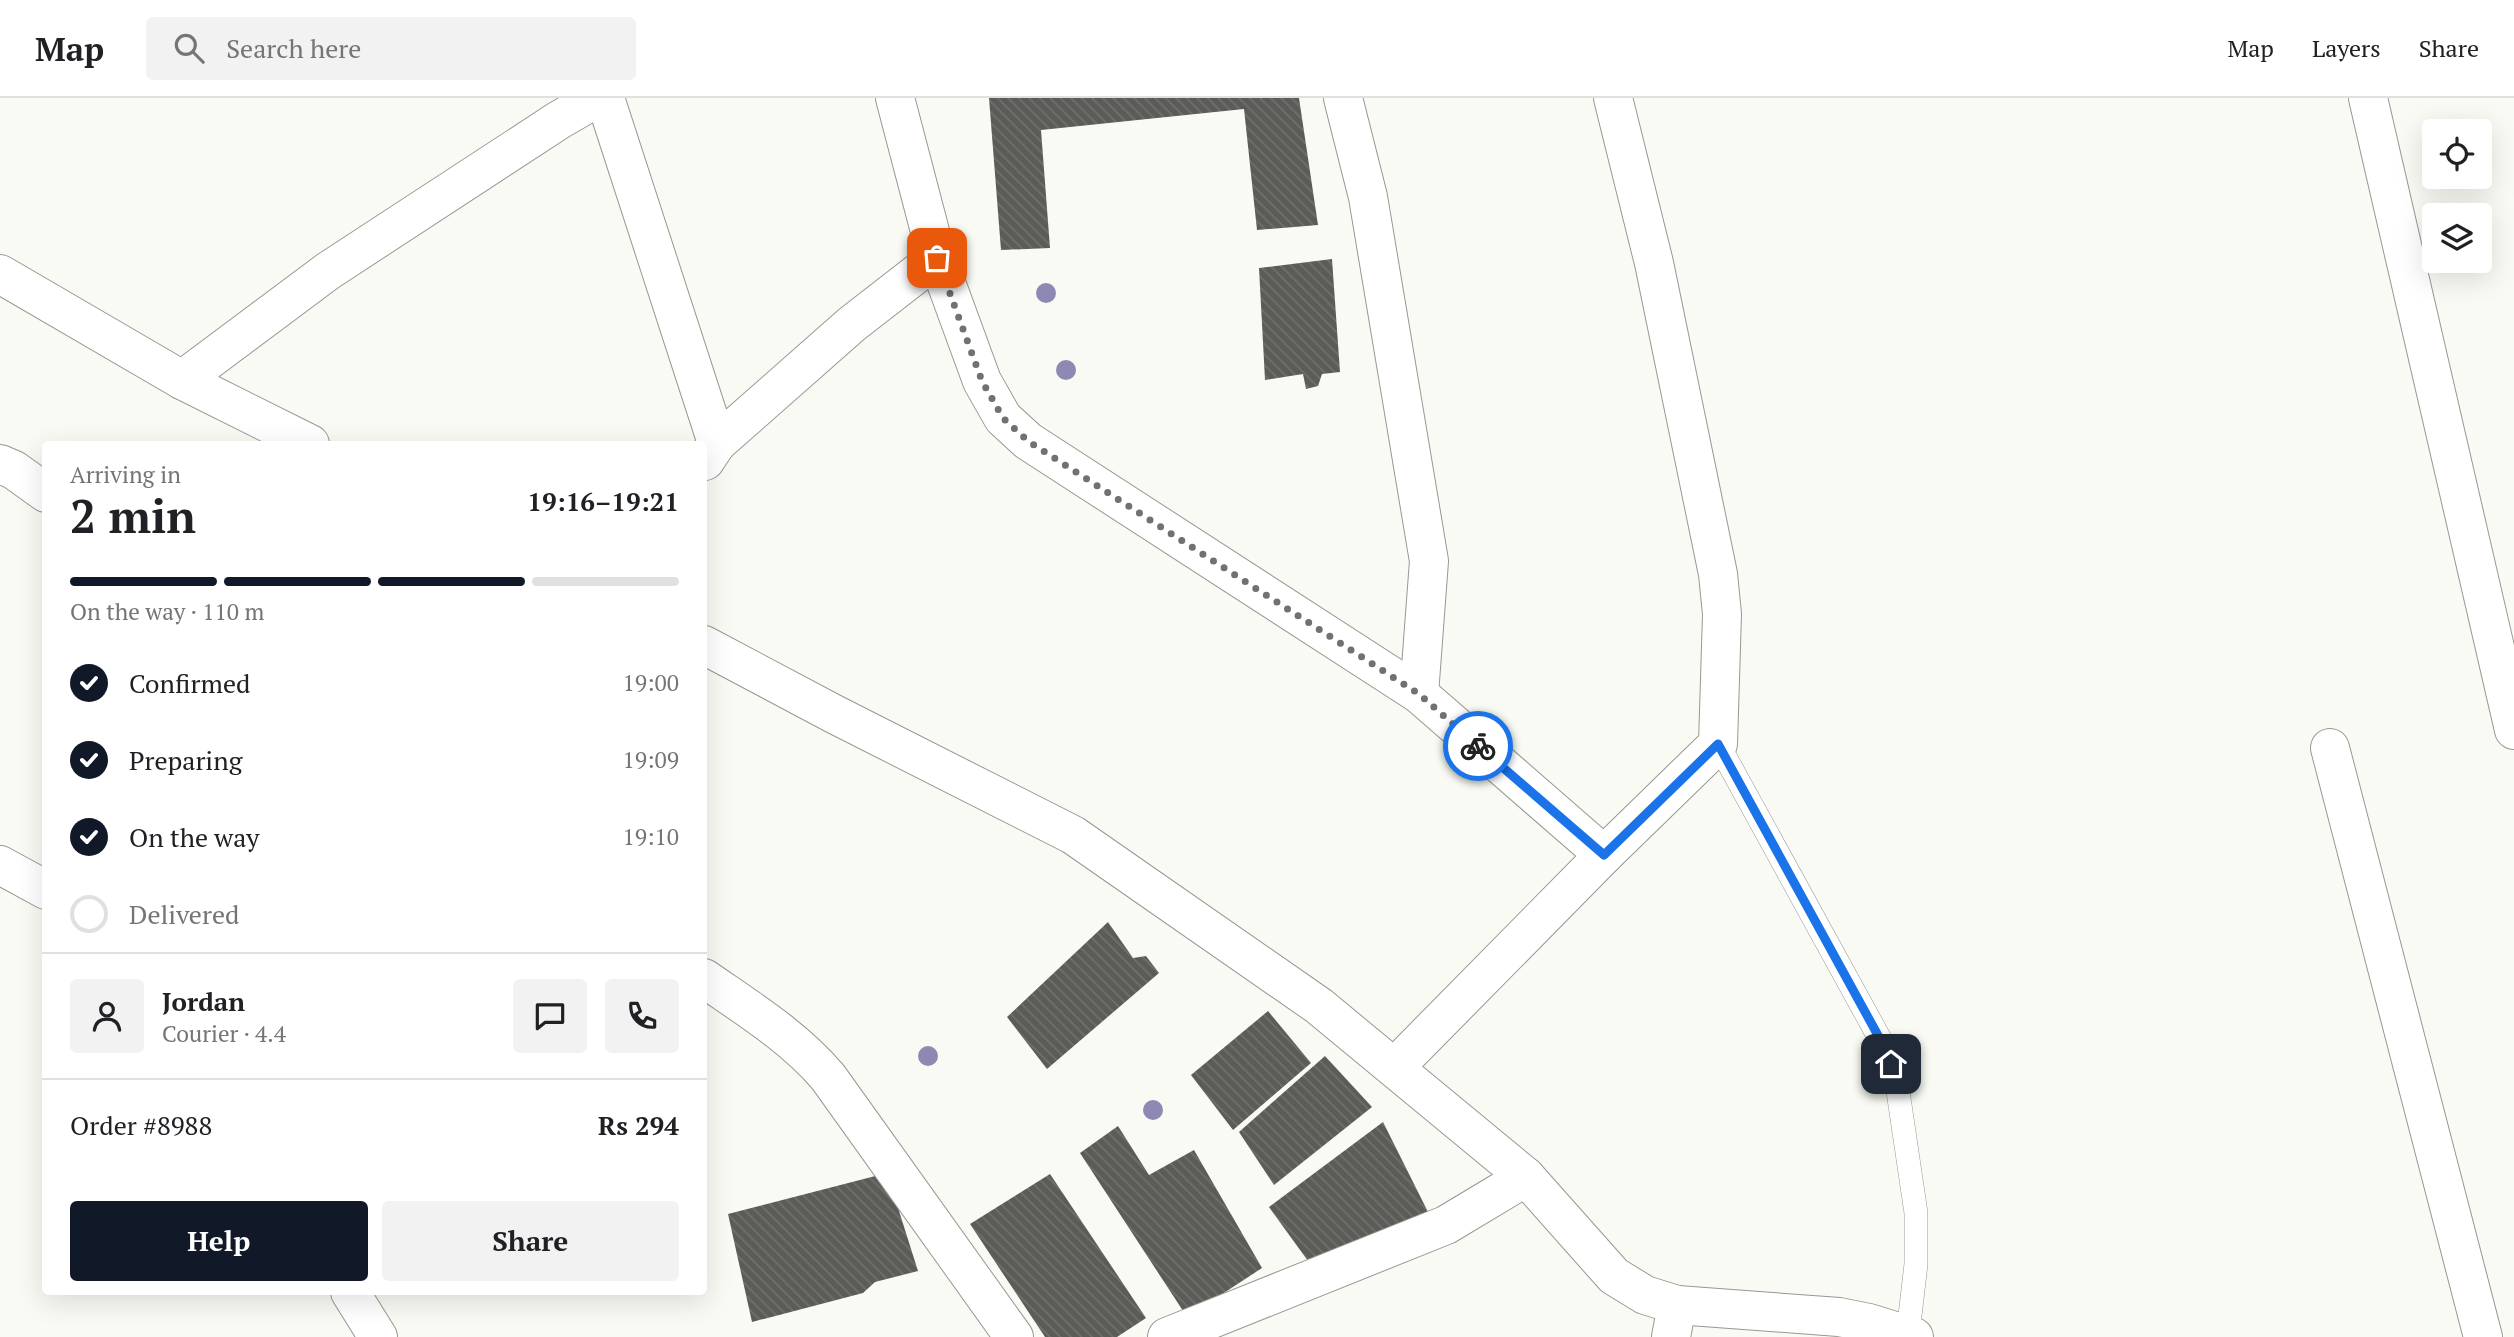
<!DOCTYPE html>
<html lang="en">
<head>
<meta charset="utf-8">
<style>
  :root { --surface:#fff; --page:#f2f2f2; --text:#202124; --muted:#757577; --line:#e0e0e0; --accent:#111827 }
  body { margin:0; font-family:"PT Serif",serif; background:var(--page); color:var(--text); height:100vh; display:flex; flex-direction:column; font-size:26px; white-space:nowrap }
  * { box-sizing:border-box; margin:0 }
  p { font-size:23px; color:var(--muted) }
  .icon { flex:none; width:38px; height:38px; fill:none; stroke:currentColor; stroke-width:2; stroke-linecap:round; stroke-linejoin:round }
  .map { position:relative; flex:1; overflow:hidden }
  .details { position:absolute; left:42px; top:343px; width:665px; height:854px; display:flex; flex-direction:column; background:var(--surface); border-radius:7px; box-shadow:0 7px 28px #0002 }
  .details>* { flex:none }
  .buttons { position:absolute; left:2422px; top:21px; display:grid; gap:14px }
  .buttons a { display:grid; place-items:center; width:70px; height:70px; border-radius:7px; background:var(--surface); box-shadow:0 7px 28px #0002; font-size:35px }
  .pin { position:absolute; display:grid; place-items:center; width:60px; height:60px; color:#fff; margin:-30px; border-radius:14px; box-shadow:0 4px 10px #0006 }
  .courier { position:absolute; display:grid; place-items:center; width:70px; height:70px; margin:-35px; border:5px solid #1a73e8; border-radius:50%; background:#fff; color:#222; box-shadow:0 2px 9px #0007 }
  .summary em { font-style:normal; font-weight:700 }
  .summary div { display:flex; flex-direction:column-reverse }
  .summary { display:flex; align-items:center; justify-content:space-between; height:119px; padding:0 28px }
  h1 { font-size:46px; font-weight:700; line-height:52px }
  .bar { display:grid; grid-template-columns:repeat(4,1fr); gap:10px 7px; align-content:center; height:84px; padding:0 28px }
  .bar i { height:9px; border-radius:5px; background:var(--line) }
  .bar .current { background:var(--accent) }
  .bar p { grid-column:span 4 }
  .line { display:flex; align-items:center; gap:18px; padding:0 28px; border-top:2px solid var(--line) }
  .line div { flex:1 }
  .round { display:grid; place-items:center; flex:none; width:74px; height:74px; border-radius:7px; background:var(--page) }
  ol { padding:0 28px; list-style:none }
  li { display:flex; align-items:center; gap:21px; height:77px }
  li p { margin-inline-start:auto }
  li .icon { padding:7px; border-radius:50%; background:var(--accent); color:#fff; stroke-width:4 }
  li:last-child { color:var(--muted) }
  li i { width:38px; height:38px; border:4px solid var(--line); border-radius:50% }
  .button { display:flex; gap:14px; margin-top:auto; padding:14px 28px }
  .button a { flex:1; height:80px; border-radius:7px; background:var(--accent); color:#fff; font-size:28px; font-weight:700; line-height:80px; text-align:center }
  .button a+a { background:var(--page); color:var(--text) }
  header { display:flex; align-items:center; gap:42px; box-sizing:border-box; height:98px; padding:0 35px; background:var(--surface); border-bottom:2px solid var(--line) }
  header strong { font-size:33px }
  nav { display:flex; gap:38px; margin-inline-start:auto; font-size:24px }
  .search { width:490px; height:63px; background:var(--page); display:flex; align-items:center; gap:18px; box-sizing:border-box; padding:0 24px; border-radius:7px; color:var(--muted); font-size:26px }
  .map>svg:first-child { display:block }
  .building { fill:url(#building-back-hatch) }
  .lines { fill:none; stroke-linecap:round; stroke-linejoin:round }
  .lane-casing { stroke:#979892; stroke-width:24 }
  .street-casing { stroke:#979892; stroke-width:40 }
  .secondary-casing { stroke:#979892; stroke-width:40 }
  .lane { stroke:#fff; stroke-width:23 }
  .street { stroke:#fff; stroke-width:38 }
  .secondary { stroke:#fff; stroke-width:38 }
  .tree { fill:#8e89b3 }
  .done { stroke:#71726e; stroke-width:7; stroke-dasharray:0 12.6 }
  .route { stroke:#1a73e8; stroke-width:9 }
</style>
</head>
<body>
<header>
<strong>Map</strong>
<div class="search"><svg class="icon" aria-label="search" viewBox="0 0 24 24"><circle cx="10" cy="10" r="6"/><path d="M15 15l6 6"/></svg>Search here</div>
<nav><a>Map</a><a>Layers</a><a>Share</a></nav>
</header>
<div class="map">
<svg width="2514" height="1239" viewBox="0 0 2514 1239">
  <defs>
    <pattern id="building-back-hatch" width="6" height="6" patternUnits="userSpaceOnUse" patternTransform="scale(1.75)"><rect width="6" height="6" fill="#5b5c57"/><path d="M-1 5l2 2M0 0l6 6M5-1l2 2" fill="none" stroke="#6f706c"/></pattern>
  </defs>
  <rect width="100%" height="100%" fill="#f8faf3"/>
  <g class="building">
    <polygon points="989,0 1299,0 1318,127 1257,132 1244,11 1041,32 1050,150 1001,152"/>
    <polygon points="1332,161 1340,274 1322,276 1318,288 1306,291 1303,276 1265,282 1259,170"/>
    <polygon points="1108,824 1133,860 1146,858 1159,875 1047,971 1007,919"/>
    <polygon points="1268,913 1311,965 1233,1032 1191,977"/>
    <polygon points="1325,958 1372,1009 1274,1087 1239,1034"/>
    <polygon points="1383,1024 1429,1116 1308,1163 1269,1109"/>
    <polygon points="1118,1028 1149,1077 1194,1052 1262,1170 1187,1219 1080,1055"/>
    <polygon points="887,1075 918,1173 875,1184 863,1195 752,1224 728,1116"/>
    <polygon points="1050,1076 1146,1220 1117,1239 1045,1239 970,1126"/>
  </g>
  <g class="lines">
    <defs>
      <polyline id="lane" points="1718,646 1886,952 1896,980 1916,1115 1916,1166 1908,1235"/>
      <g id="street">
        <polyline points="605,0 717,345"/>
        <polyline points="895,0 937,160 982,283 1003,320 1028,343 1419,596 1604,757"/>
        <polyline points="1343,0 1368,99 1429,463 1419,596"/>
        <polyline points="2368,0 2514,632"/>
        <polyline points="182,282 328,173 559,22 597,0"/>
        <polyline points="705,363 717,345 852,226 937,160"/>
        <polyline points="0,366 14,372 46,395"/>
        <polyline points="2330,650 2483,1239"/>
        <polyline points="0,767 46,792"/>
        <path d="M704,880C747,910 793,938 828,979L1014,1239"/>
        <polyline points="1395,969 1604,757 1718,646 1722,516 1718,476 1654,165 1613,0"/>
        <polyline points="350,1194 378,1239"/>
        <polyline points="1167,1239 1446,1127 1526,1079"/>
        <polyline points="1671,1239 1677,1207"/>
      </g>
      <g id="secondary">
        <polyline points="0,176 182,282 310,346"/>
        <polyline points="704,547 834,616 1073,737 1319,908 1526,1079 1614,1178 1645,1197 1677,1207 1839,1219 1869,1225 1914,1239"/>
      </g>
    </defs>
    <use href="#lane" class="lane-casing"/>
    <use href="#street" class="street-casing"/>
    <use href="#secondary" class="secondary-casing"/>
    <use href="#lane" class="lane"/>
    <use href="#street" class="street"/>
    <use href="#secondary" class="secondary"/>
  </g>
  <g class="tree">
    <circle cx="1046" cy="195" r="10"/>
    <circle cx="1066" cy="272" r="10"/>
    <circle cx="928" cy="958" r="10"/>
    <circle cx="1153" cy="1012" r="10"/>
  </g>
  <g class="lines">
    <polyline class="done" points="937,160 982,283 1003,320 1028,343 1419,596 1478,648"/>
    <polyline class="route" points="1478,648 1604,757 1718,646 1886,952 1891,966"/>
  </g>
</svg>
<div class="buttons">
<a><svg class="icon" aria-label="locate" viewBox="0 0 24 24"><circle cx="12" cy="12" r="6"/><path d="M12 2v4M12 18v4M2 12h4M18 12h4"/></svg></a>
<a><svg class="icon" aria-label="layers" viewBox="0 0 24 24"><path d="M12 4l9 5-9 5-9-5zM3 14l9 5 9-5"/></svg></a>
</div>
<div class="pin" style="left:937px;top:160px;background:#ea580c"><svg class="icon" aria-label="bag" viewBox="0 0 24 24"><path d="M5 8h14l-1 12H6zM9 8a3 3 0 0 1 6 0"/></svg></div>
<div class="pin" style="left:1891px;top:966px;background:#1f2937"><svg class="icon" aria-label="home" viewBox="0 0 24 24"><path d="M3 11l9-7 9 7M6 9v11h12V9"/></svg></div>
<div class="courier" style="left:1478px;top:648px"><svg class="icon" aria-label="bike" viewBox="0 0 24 24"><circle cx="6" cy="16" r="4"/><circle cx="18" cy="16" r="4"/><path d="M6 16l4-8h5l3 8M10 8l3 8H6M13 5h3"/></svg></div>
<section class="details">
<div class="summary"><div><h1>2 min</h1><p>Arriving in</p></div><em>19:16–19:21</em></div>
<div class="bar"><i class="current"></i><i class="current"></i><i class="current"></i><i></i><p>On the way · 110 m</p></div>
<ol>
<li><svg class="icon" aria-label="check" viewBox="0 0 24 24"><path d="M5 12l5 5 9-10"/></svg>Confirmed<p>19:00</p></li>
<li><svg class="icon" aria-label="check" viewBox="0 0 24 24"><path d="M5 12l5 5 9-10"/></svg>Preparing<p>19:09</p></li>
<li><svg class="icon" aria-label="check" viewBox="0 0 24 24"><path d="M5 12l5 5 9-10"/></svg>On the way<p>19:10</p></li>
<li><i></i>Delivered</li>
</ol>
<div class="line" style="height:126px"><a class="round"><svg class="icon" aria-label="person" viewBox="0 0 24 24"><circle cx="12" cy="8" r="4"/><path d="M4 21q1-7 8-7t8 7"/></svg></a><div><b>Jordan</b><p>Courier · 4.4</p></div><a class="round"><svg class="icon" aria-label="chat" viewBox="0 0 24 24"><path d="M4 5h16v11H9l-5 4z"/></svg></a><a class="round"><svg class="icon" aria-label="phone" viewBox="0 0 24 24"><path d="M5 4h4l2 5-3 2q2 4 5 5l2-3 5 2v4C11 20 4 13 5 4z"/></svg></a></div>
<div class="line" style="height:91px"><div>Order #8988</div><b>Rs 294</b></div>
<div class="button"><a>Help</a><a>Share</a></div>
</section>
</div>
</body>
</html>
